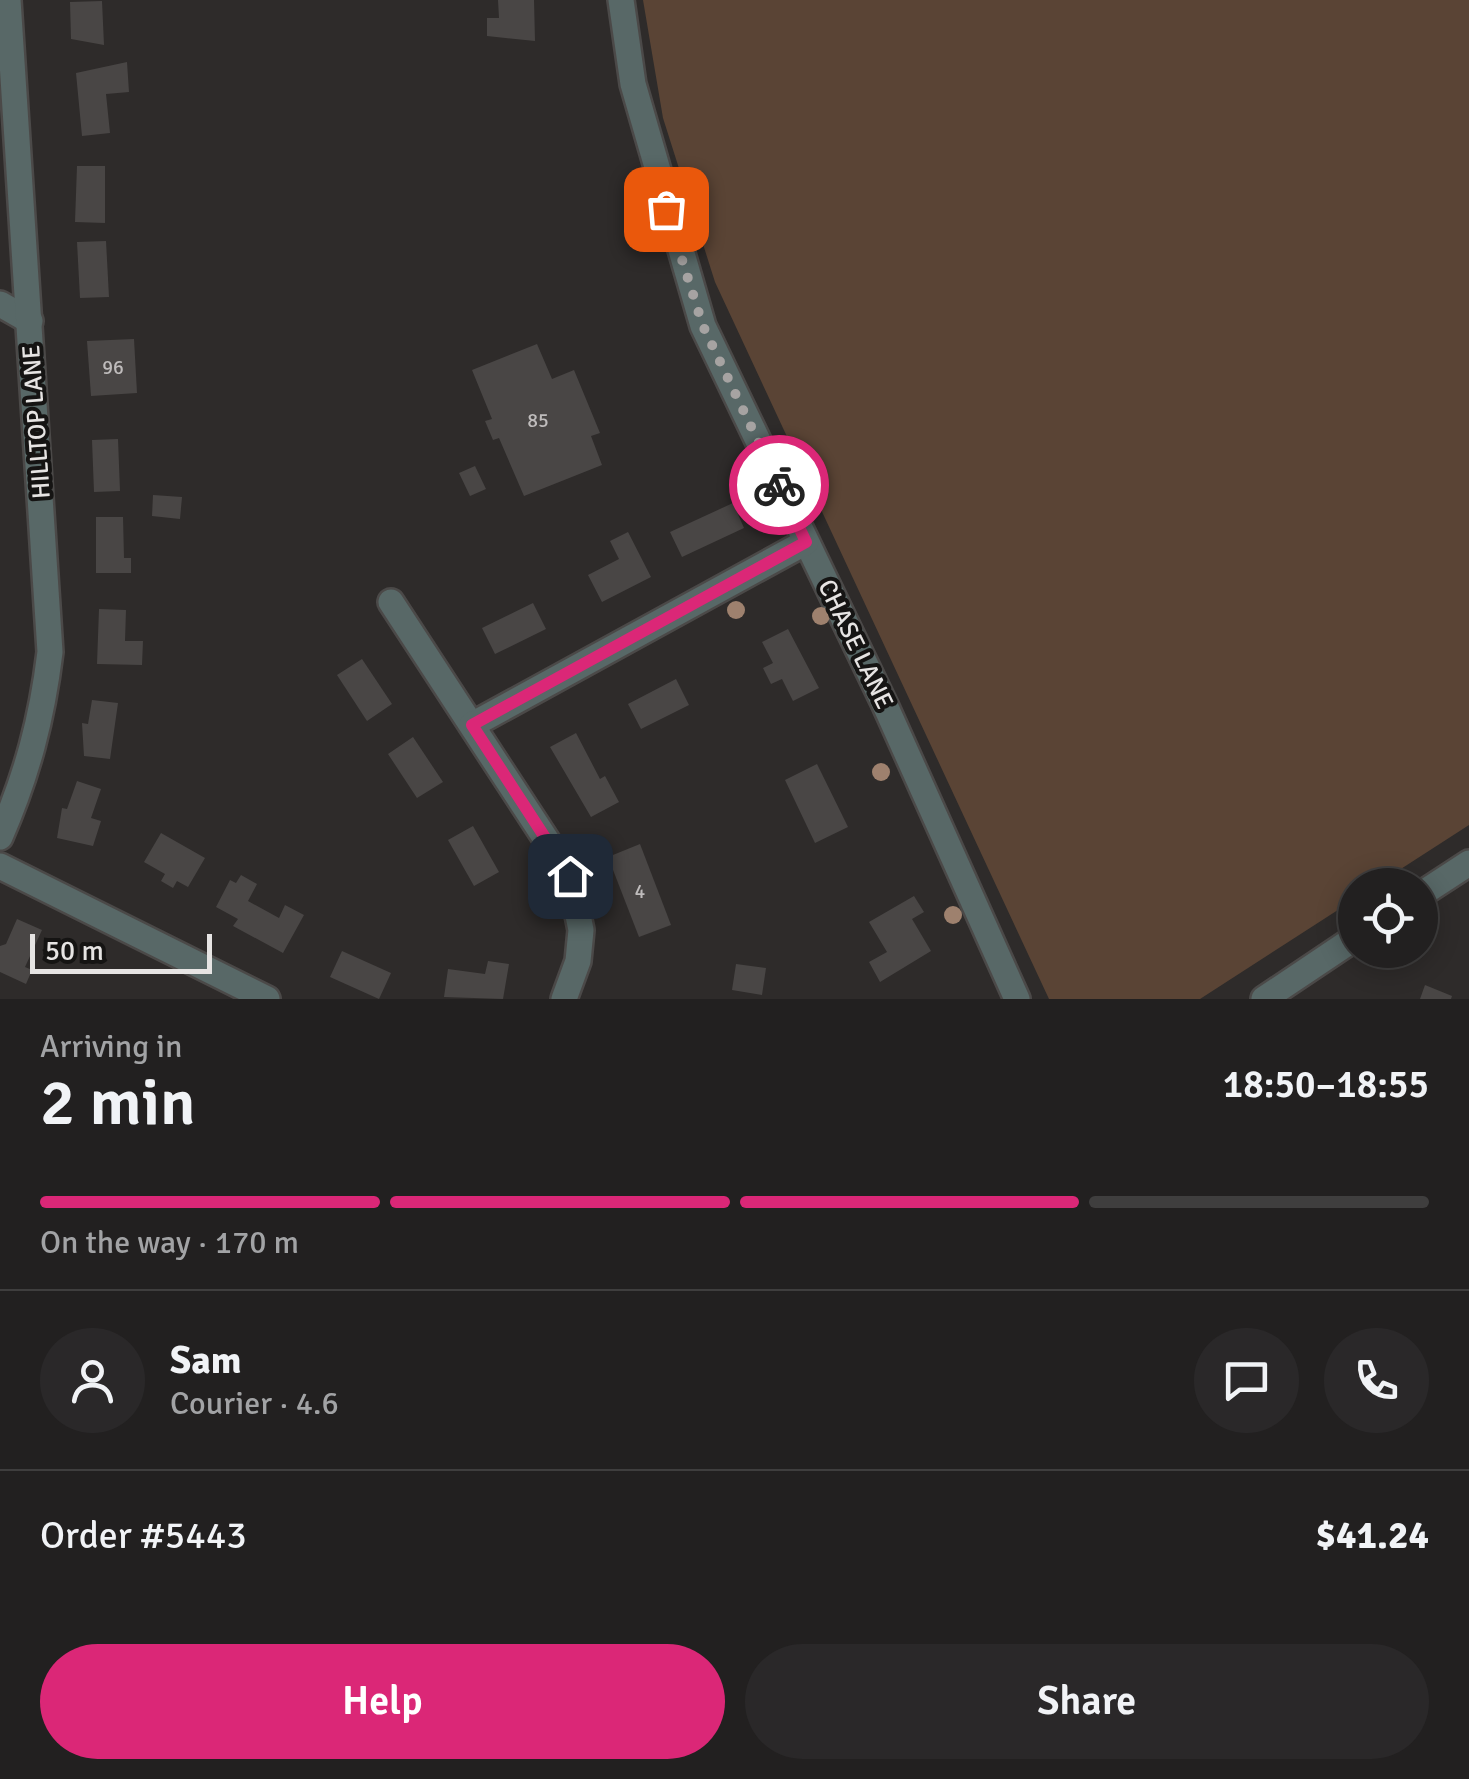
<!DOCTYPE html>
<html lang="en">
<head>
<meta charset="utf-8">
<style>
  :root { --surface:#222020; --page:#2a2829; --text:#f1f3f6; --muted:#a2a3a5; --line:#3f3e3e; --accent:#db2777 }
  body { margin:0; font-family:Signika,sans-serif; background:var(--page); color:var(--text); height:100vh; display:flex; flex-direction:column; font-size:38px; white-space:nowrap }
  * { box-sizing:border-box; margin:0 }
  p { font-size:32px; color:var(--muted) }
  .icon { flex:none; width:55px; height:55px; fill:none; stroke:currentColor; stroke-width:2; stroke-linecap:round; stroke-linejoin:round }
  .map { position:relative; height:999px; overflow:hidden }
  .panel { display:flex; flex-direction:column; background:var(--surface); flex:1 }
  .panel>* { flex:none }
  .controls { position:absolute; left:1338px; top:868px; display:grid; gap:20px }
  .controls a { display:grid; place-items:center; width:100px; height:100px; border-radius:50%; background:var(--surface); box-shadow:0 5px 25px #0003,0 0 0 2px var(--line); font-size:50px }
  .scale { position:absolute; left:30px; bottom:25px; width:182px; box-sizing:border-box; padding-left:10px; border:5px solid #e6e4e3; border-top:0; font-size:28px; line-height:35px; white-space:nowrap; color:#e6e4e3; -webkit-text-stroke:8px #151413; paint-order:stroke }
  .pin { position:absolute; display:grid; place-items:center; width:85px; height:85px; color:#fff; margin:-42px; border-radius:20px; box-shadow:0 5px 15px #0006 }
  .courier { position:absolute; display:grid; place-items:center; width:100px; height:100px; margin:-50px; border:8px solid #db2777; border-radius:50%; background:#fff; color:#222; box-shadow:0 2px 12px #0007 }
  .head em { font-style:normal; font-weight:600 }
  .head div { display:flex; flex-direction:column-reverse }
  .head { display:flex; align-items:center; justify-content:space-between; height:170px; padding:0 40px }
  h1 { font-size:65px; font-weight:600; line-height:75px }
  .bar { display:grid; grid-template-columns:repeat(4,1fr); gap:15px 10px; align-content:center; height:120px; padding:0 40px }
  .bar i { height:12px; border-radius:8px; background:var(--line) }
  .bar .on { background:var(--accent) }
  .bar p { grid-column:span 4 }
  .line { display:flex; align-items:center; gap:25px; padding:0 40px; border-top:2px solid var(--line) }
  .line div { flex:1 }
  .round { display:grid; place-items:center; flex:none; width:105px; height:105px; border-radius:52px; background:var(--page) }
  .cta { display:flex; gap:20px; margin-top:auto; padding:20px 40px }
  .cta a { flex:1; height:115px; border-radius:60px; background:var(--accent); color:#fff; font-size:40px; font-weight:600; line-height:115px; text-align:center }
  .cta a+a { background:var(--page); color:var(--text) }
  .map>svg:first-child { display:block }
  .green { fill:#5a4435 }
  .building { fill:#494645 }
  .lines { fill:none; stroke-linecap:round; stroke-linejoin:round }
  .minor-casing { stroke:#4b4948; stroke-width:30 }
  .minor { stroke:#586867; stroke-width:25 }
  .tree { fill:#9e816e }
  .done { stroke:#a6a3a2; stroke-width:10; stroke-dasharray:0 18 }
  .route { stroke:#db2777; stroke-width:12 }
  .labels { text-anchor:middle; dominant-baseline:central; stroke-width:8; stroke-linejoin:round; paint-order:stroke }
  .number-label { font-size:20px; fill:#bfbcbc }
  .street-label { font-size:25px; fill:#e6e4e3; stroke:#151413 }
</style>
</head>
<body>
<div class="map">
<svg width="1469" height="999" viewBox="0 0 1469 999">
  <rect width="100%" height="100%" fill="#2e2b2a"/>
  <polygon class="green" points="643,0 1469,0 1469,825 1376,885 1355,885 1355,899 1200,999 1049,999 715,282 663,118"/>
  <g class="building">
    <polygon points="498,0 534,0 535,41 487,36 487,18 499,18"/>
    <polygon points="102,1 104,45 71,39 70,2"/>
    <polygon points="127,62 129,92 106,94 110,133 82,136 76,73"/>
    <polygon points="77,166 105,166 105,223 75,222"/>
    <polygon points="106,241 109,297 80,298 77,242"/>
    <polygon points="134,339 137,393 91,396 87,341"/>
    <polygon points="537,344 552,379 574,370 600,433 591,436 602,465 524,496 499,438 493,440 485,421 492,419 472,370"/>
    <polygon points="118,439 120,491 94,492 92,440"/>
    <polygon points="475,466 486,489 470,496 459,473"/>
    <polygon points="153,495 182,497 180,519 152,516"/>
    <polygon points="733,503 744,528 682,557 670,532"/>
    <polygon points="96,517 123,517 124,558 131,558 131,573 96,573"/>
    <polygon points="628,532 651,577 602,602 588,575 619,559 610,541"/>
    <polygon points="533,603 546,629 495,654 482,628"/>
    <polygon points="99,609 126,610 125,641 143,641 142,665 97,664"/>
    <polygon points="788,629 819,688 793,701 782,679 771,684 763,668 773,663 762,642"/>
    <polygon points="362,659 392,704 367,721 337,675"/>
    <polygon points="676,679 689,705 641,729 628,704"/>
    <polygon points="92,700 118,703 110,759 84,756 82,723 88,724"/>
    <polygon points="576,733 600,779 605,776 619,802 591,817 550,747"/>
    <polygon points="413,737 443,782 417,798 388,754"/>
    <polygon points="817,764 848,827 815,843 785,780"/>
    <polygon points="77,781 101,789 91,818 101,821 93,846 57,838 62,808 67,809"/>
    <polygon points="473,826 499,872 474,886 448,840"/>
    <polygon points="161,833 205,858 188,887 177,881 173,888 161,881 165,874 144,862"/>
    <polygon points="640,844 671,925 639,937 608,857"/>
    <polygon points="241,875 257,884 248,901 279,918 285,905 304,915 283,953 233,926 238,919 216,907 230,880 236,883"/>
    <polygon points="914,896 924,912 912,919 931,951 880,982 869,962 887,952 869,922"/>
    <polygon points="17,919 42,930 25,967 32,970 26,984 0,972 0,946 6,944"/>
    <polygon points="342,951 391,973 379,999 330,977"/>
    <polygon points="488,961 509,964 503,999 444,997 448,969 485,974"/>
    <polygon points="736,964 766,968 762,995 732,990"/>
    <polygon points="1425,985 1452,996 1451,999 1420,999"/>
  </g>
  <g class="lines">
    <defs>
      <g id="minor">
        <polyline points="621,0 633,84 703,326 885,705 1017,999"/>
        <polyline points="0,304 30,321"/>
        <polyline points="391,602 570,876 581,930 578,961 564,999"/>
        <polyline points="472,725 806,542"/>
        <path d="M0,837C27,775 42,719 50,652L8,0"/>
        <polyline points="0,866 267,999"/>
        <polyline points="1420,895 1469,863"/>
        <polyline points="1264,999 1355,938"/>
      </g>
    </defs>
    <use href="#minor" class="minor-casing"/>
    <use href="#minor" class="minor"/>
  </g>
  <g class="tree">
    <circle cx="736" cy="610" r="9"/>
    <circle cx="821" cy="616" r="9"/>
    <circle cx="881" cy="772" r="9"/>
    <circle cx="953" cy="915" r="9"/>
  </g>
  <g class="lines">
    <polyline class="done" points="666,209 703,326 779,485"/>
    <polyline class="route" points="570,876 472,725 806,542 779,485"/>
  </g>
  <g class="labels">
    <g class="number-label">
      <text x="113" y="367">96</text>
      <text x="538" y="420">85</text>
      <text x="640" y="891">4</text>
    </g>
    <g class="street-label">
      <text transform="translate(36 422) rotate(-94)">HILLTOP LANE</text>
      <text transform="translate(856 644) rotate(64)">CHASE LANE</text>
    </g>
  </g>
</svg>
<div class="controls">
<a><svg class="icon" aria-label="locate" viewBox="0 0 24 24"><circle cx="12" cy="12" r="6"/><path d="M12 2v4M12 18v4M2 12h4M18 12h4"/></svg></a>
</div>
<div class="scale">50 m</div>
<div class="pin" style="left:666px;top:209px;background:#ea580c"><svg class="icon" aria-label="bag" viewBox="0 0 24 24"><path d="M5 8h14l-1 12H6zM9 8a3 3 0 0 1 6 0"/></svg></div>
<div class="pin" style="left:570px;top:876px;background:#1f2937"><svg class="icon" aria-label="home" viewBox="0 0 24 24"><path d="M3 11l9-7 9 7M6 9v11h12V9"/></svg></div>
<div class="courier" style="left:779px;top:485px"><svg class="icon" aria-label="bike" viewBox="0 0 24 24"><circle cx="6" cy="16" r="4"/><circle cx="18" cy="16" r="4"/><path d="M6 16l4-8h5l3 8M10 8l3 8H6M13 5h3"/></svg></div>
</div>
<section class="panel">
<div class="head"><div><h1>2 min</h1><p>Arriving in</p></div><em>18:50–18:55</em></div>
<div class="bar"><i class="on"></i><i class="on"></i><i class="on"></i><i></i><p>On the way · 170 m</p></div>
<div class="line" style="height:180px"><a class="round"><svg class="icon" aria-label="person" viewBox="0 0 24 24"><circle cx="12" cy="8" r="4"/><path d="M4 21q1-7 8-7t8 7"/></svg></a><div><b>Sam</b><p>Courier · 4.6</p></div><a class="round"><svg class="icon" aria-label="chat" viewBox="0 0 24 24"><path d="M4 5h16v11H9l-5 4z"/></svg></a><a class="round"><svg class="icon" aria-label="phone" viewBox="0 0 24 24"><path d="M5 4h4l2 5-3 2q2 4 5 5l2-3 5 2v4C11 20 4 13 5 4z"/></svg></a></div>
<div class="line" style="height:130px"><div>Order #5443</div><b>$41.24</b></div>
<div class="cta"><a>Help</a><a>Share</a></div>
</section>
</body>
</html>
